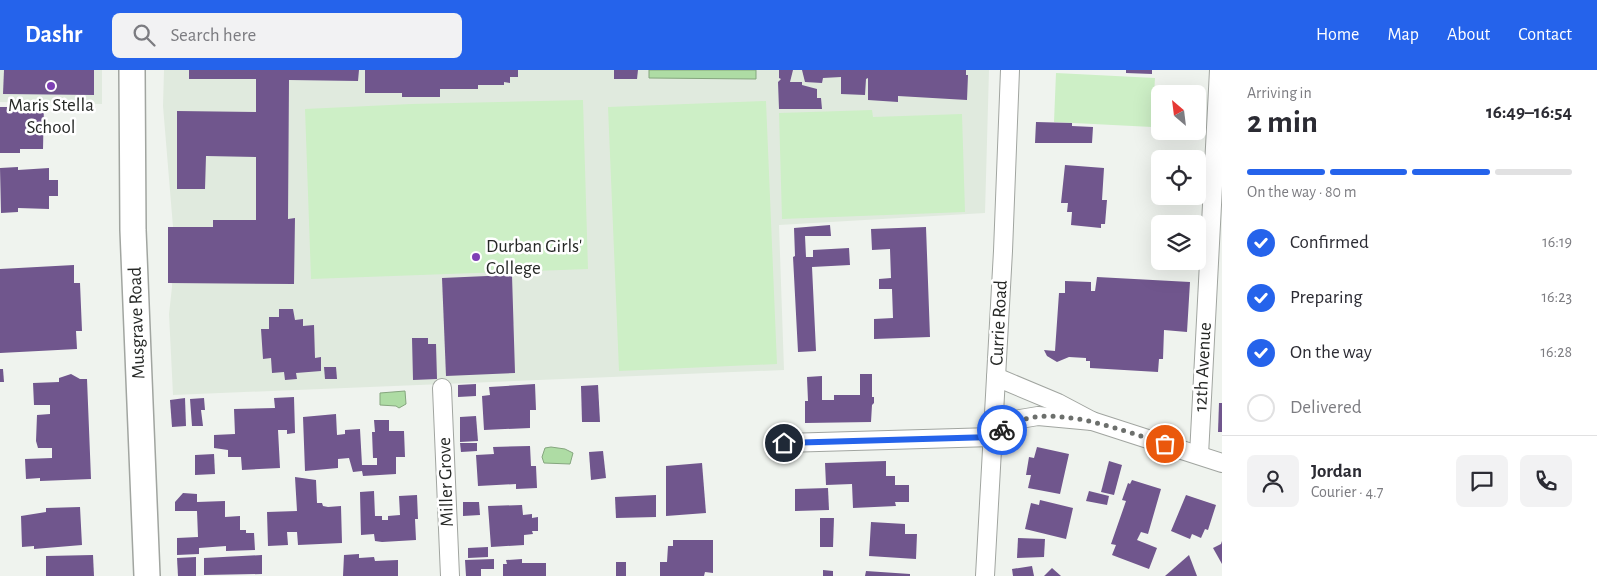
<!DOCTYPE html>
<html lang="en">
<head>
<meta charset="utf-8">
<style>
  :root { --surface:#fff; --page:#f2f2f3; --text:#2b2b33; --muted:#7c7c81; --line:#e1e1e2; --accent:#2563eb }
  body { margin:0; font-family:"Alegreya Sans",sans-serif; background:var(--page); color:var(--text); height:100vh; display:flex; flex-direction:column; font-size:19px; white-space:nowrap }
  * { box-sizing:border-box; margin:0 }
  p { font-size:16px; color:var(--muted) }
  .icon { flex:none; width:28px; height:28px; fill:none; stroke:currentColor; stroke-width:2; stroke-linecap:round; stroke-linejoin:round }
  .map { position:relative; flex:1; overflow:hidden }
  .panel { display:flex; flex-direction:column; background:var(--surface); width:375px }
  .panel>* { flex:none }
  .needle { width:32px; rotate:332deg }
  .fabs { position:absolute; left:1151px; top:15px; display:grid; gap:10px }
  .fabs a { display:grid; place-items:center; width:55px; height:55px; border-radius:8px; background:var(--surface); box-shadow:0 5px 20px #0002; font-size:25px }
  .pin { position:absolute; display:grid; place-items:center; width:42px; height:42px; color:#fff; margin:-21px; border:2px solid #fff; border-radius:50%; box-shadow:0 1px 5px #0007 }
  .courier { position:absolute; display:grid; place-items:center; width:50px; height:50px; margin:-25px; border:4px solid #2563eb; border-radius:50%; background:#fff; color:#222; box-shadow:0 1px 6px #0007 }
  .headline em { font-style:normal; font-weight:700 }
  .headline div { display:flex; flex-direction:column-reverse }
  .headline { display:flex; align-items:center; justify-content:space-between; height:85px; padding:0 25px }
  h1 { font-size:32px; font-weight:700; line-height:38px }
  .bar { display:grid; grid-template-columns:repeat(4,1fr); gap:8px 5px; align-content:center; height:60px; padding:0 25px }
  .bar i { height:6px; border-radius:4px; background:var(--line) }
  .bar .active { background:var(--accent) }
  .bar p { grid-column:span 4 }
  .line { display:flex; align-items:center; gap:12px; padding:0 25px; border-top:1px solid var(--line) }
  .line div { flex:1 }
  .round { display:grid; place-items:center; flex:none; width:52px; height:52px; border-radius:8px; background:var(--page) }
  ol { padding:0 25px; list-style:none }
  li { display:flex; align-items:center; gap:15px; height:55px }
  li p { margin-inline-start:auto }
  li .icon { padding:5px; border-radius:50%; background:var(--accent); color:#fff; stroke-width:4 }
  li:last-child { color:var(--muted) }
  li i { width:28px; height:28px; border:2px solid var(--line); border-radius:50% }
  header { display:flex; align-items:center; gap:30px; box-sizing:border-box; height:70px; padding:0 25px; background:var(--accent); color:#fff }
  header strong { font-size:24px }
  nav { display:flex; gap:28px; margin-inline-start:auto; font-size:18px }
  .search { width:350px; height:45px; background:var(--page); display:flex; align-items:center; gap:12px; box-sizing:border-box; padding:0 18px; border-radius:8px; color:var(--muted); font-size:19px }
  main { display:flex; flex:1; min-height:0 }
  .map>svg:first-child { display:block }
  .built { fill:#e0eade }
  .green { fill:#cdefc6 }
  .water { fill:#aedca4; stroke:#85a67e }
  .building { fill:#70568d }
  .lines { fill:none; stroke-linecap:round; stroke-linejoin:round }
  .street-casing { stroke:#a1a5a0; stroke-width:20 }
  .secondary-casing { stroke:#a1a5a0; stroke-width:28 }
  .street { stroke:#fff; stroke-width:18 }
  .secondary { stroke:#fff; stroke-width:25 }
  .done { stroke:#6c6f6c; stroke-width:5; stroke-dasharray:0 9 }
  .route { stroke:#2563eb; stroke-width:6 }
  .poi-dot { fill:#7e40b5; stroke:#fff; stroke-width:2 }
  .labels { text-anchor:middle; dominant-baseline:central; stroke-width:5; stroke-linejoin:round; paint-order:stroke }
  .poi-label { font-size:19px; fill:#262826; stroke:#fff }
  .street-label { font-size:19px; fill:#262826; stroke:#fff }
</style>
</head>
<body>
<header>
<strong>Dashr</strong>
<div class="search"><svg class="icon" aria-label="search" viewBox="0 0 24 24"><circle cx="10" cy="10" r="6"/><path d="M15 15l6 6"/></svg>Search here</div>
<nav><a>Home</a><a>Map</a><a>About</a><a>Contact</a></nav>
</header>
<main>
<div class="map">
<svg width="1222" height="506" viewBox="0 0 1222 506">
  <rect width="100%" height="100%" fill="#eff3ee"/>
  <g class="built">
    <polygon points="0,0 102,0 102,34 0,32"/>
    <polygon points="164,0 989,0 985,143 779,155 784,300 173,325 169,244 172,217 173,157 163,36"/>
  </g>
  <g class="green">
    <polygon points="1056,3 1155,8 1152,57 1054,52"/>
    <polygon points="583,30 588,199 311,209 305,39 411,34"/>
    <polygon points="766,31 777,294 619,301 608,37"/>
    <polygon points="872,40 873,47 962,44 965,142 782,149 779,43"/>
  </g>
  <g class="water">
    <polygon points="649,0 756,0 756,9 649,8"/>
    <polygon points="405,321 406,334 399,338 396,336 380,335 380,323"/>
    <polygon points="551,377 565,379 573,383 570,394 544,393 542,387 545,378"/>
  </g>
  <g class="building">
    <polygon points="4,0 94,0 94,25 3,24"/>
    <polygon points="189,0 359,0 358,11 289,10 288,149 295,148 294,214 168,213 168,157 213,157 213,150 256,150 256,87 206,86 205,119 177,119 177,41 256,42 256,9 189,9"/>
    <polygon points="365,0 518,0 518,7 510,7 510,13 504,12 504,15 478,15 478,19 440,19 440,27 402,27 402,23 365,23"/>
    <polygon points="614,0 638,0 637,9 614,9"/>
    <polygon points="779,0 793,0 790,12 802,12 802,15 817,19 817,28 821,28 822,39 779,39 778,12 781,9 779,8"/>
    <polygon points="802,0 966,0 966,5 968,5 967,30 898,26 898,32 868,30 868,8 866,9 865,25 841,24 841,7 823,8 822,13 805,12"/>
    <polygon points="1126,0 1152,0 1152,4 1126,3"/>
    <polygon points="25,33 44,33 43,79 20,79 20,83 0,83 0,37 25,37"/>
    <polygon points="1036,52 1072,53 1072,56 1093,57 1092,73 1035,73"/>
    <polygon points="1065,95 1104,98 1102,130 1107,130 1105,154 1101,154 1101,158 1071,155 1072,142 1067,142 1068,133 1061,133"/>
    <polygon points="18,97 18,100 49,98 49,110 58,110 58,126 49,126 49,139 18,138 18,142 1,143 0,98"/>
    <polygon points="830,155 831,166 805,166 806,187 813,187 813,180 849,178 850,195 812,197 816,281 798,282 793,187 795,186 794,158"/>
    <polygon points="926,157 930,267 874,269 874,249 893,248 892,219 879,219 879,209 891,208 890,179 872,180 871,159"/>
    <polygon points="74,195 74,213 80,213 82,261 76,261 77,279 0,283 0,199"/>
    <polygon points="512,205 515,303 446,306 442,208"/>
    <polygon points="1097,207 1190,212 1187,262 1164,260 1163,289 1159,289 1158,302 1090,298 1090,291 1086,291 1086,288 1069,287 1057,292 1047,286 1044,280 1055,281 1059,223 1065,223 1065,211 1091,212 1091,221 1095,221"/>
    <polygon points="279,239 293,239 295,250 303,249 303,256 314,255 315,288 321,287 321,301 296,303 297,309 285,310 284,302 272,303 271,288 263,289 261,259 269,259 269,247 279,247"/>
    <polygon points="412,268 428,268 428,274 436,274 437,309 413,310"/>
    <polygon points="324,297 336,297 337,309 325,309"/>
    <polygon points="0,299 3,299 4,312 0,312"/>
    <polygon points="71,304 80,309 87,309 91,409 40,411 40,408 26,409 25,389 52,388 52,378 38,378 36,371 37,345 50,344 50,335 34,335 33,313 59,312 59,308"/>
    <polygon points="860,304 872,304 872,327 874,327 874,333 872,335 871,352 805,353 805,331 808,331 807,307 822,306 822,330 834,330 834,325 860,325"/>
    <polygon points="476,314 476,326 458,327 458,315"/>
    <polygon points="535,314 536,340 530,340 530,358 484,360 482,326 490,325 489,317"/>
    <polygon points="598,315 600,352 582,352 581,316"/>
    <polygon points="294,327 295,363 287,364 287,360 278,360 280,398 242,400 241,387 228,387 228,380 214,378 214,365 235,364 234,339 275,338 274,328"/>
    <polygon points="185,328 186,356 172,357 170,330"/>
    <polygon points="204,328 205,340 201,340 203,356 192,356 190,329"/>
    <polygon points="1219,333 1222,333 1222,362 1218,362"/>
    <polygon points="336,344 337,365 345,364 345,360 360,359 362,395 377,395 377,388 373,388 372,362 375,362 374,350 389,350 389,361 404,361 405,387 396,387 396,404 363,406 362,401 353,402 349,388 338,389 338,398 305,401 303,347"/>
    <polygon points="476,346 478,371 460,372 460,347"/>
    <polygon points="460,373 477,373 477,381 461,382"/>
    <polygon points="530,376 531,396 536,396 537,418 516,419 516,414 478,416 476,385 494,384 493,377"/>
    <polygon points="1037,377 1069,384 1060,424 1028,418 1031,405 1026,405 1029,387 1034,388"/>
    <polygon points="603,381 606,408 591,410 589,382"/>
    <polygon points="214,384 215,404 195,405 195,385"/>
    <polygon points="886,391 886,406 895,406 895,415 909,415 909,432 895,432 896,436 853,438 852,414 826,415 825,393"/>
    <polygon points="1109,391 1122,395 1114,425 1101,422"/>
    <polygon points="702,393 706,443 666,446 666,396"/>
    <polygon points="295,407 316,410 317,433 322,433 323,436 328,437 341,436 342,473 298,475 297,462 287,462 288,475 268,476 267,442 297,441"/>
    <polygon points="1132,410 1161,419 1148,464 1141,462 1137,470 1157,478 1149,499 1112,485 1116,475 1111,474 1126,431 1122,430 1128,413 1130,414"/>
    <polygon points="828,418 829,440 795,441 795,419"/>
    <polygon points="374,421 375,446 382,446 382,450 388,450 388,446 400,445 399,426 417,425 418,449 415,449 416,470 382,472 375,471 374,464 361,465 360,422"/>
    <polygon points="1089,421 1109,426 1107,435 1086,431"/>
    <polygon points="183,423 197,424 197,432 225,431 225,447 240,446 240,460 246,460 246,463 254,463 255,480 226,481 226,476 199,478 199,484 177,485 177,468 198,467 197,441 175,441 175,432"/>
    <polygon points="656,425 656,447 616,448 615,427"/>
    <polygon points="1186,425 1216,435 1208,460 1205,459 1201,468 1192,464 1190,469 1171,461"/>
    <polygon points="1040,430 1073,438 1066,469 1025,459 1031,433 1039,435"/>
    <polygon points="463,432 479,432 480,445 463,446"/>
    <polygon points="522,435 523,445 532,444 532,448 538,447 538,461 532,461 533,464 524,465 524,475 491,477 488,436"/>
    <polygon points="80,437 82,475 34,479 34,476 22,477 21,446 46,442 46,438"/>
    <polygon points="820,448 834,448 833,477 820,477"/>
    <polygon points="871,452 905,454 905,464 917,464 916,489 869,486"/>
    <polygon points="1018,468 1045,469 1044,487 1017,488"/>
    <polygon points="673,470 713,470 713,503 705,502 704,506 660,506 660,492 667,492 668,476 673,476"/>
    <polygon points="1222,471 1222,494 1213,478 1221,474"/>
    <polygon points="488,477 488,487 468,488 468,478"/>
    <polygon points="359,484 359,488 374,487 375,491 398,490 398,506 343,506 344,485"/>
    <polygon points="93,485 94,506 46,506 46,486"/>
    <polygon points="262,485 262,504 204,505 204,488"/>
    <polygon points="1189,485 1197,506 1165,506"/>
    <polygon points="196,487 196,506 178,506 177,488"/>
    <polygon points="494,489 494,499 481,499 481,506 466,506 465,490"/>
    <polygon points="522,489 522,493 546,493 546,506 503,506 503,494 507,494 506,490"/>
    <rect x="616" y="492" width="10" height="14"/>
    <polygon points="1032,496 1034,506 1013,506 1012,499"/>
    <polygon points="1052,498 1061,506 1044,506"/>
    <polygon points="823,500 833,501 833,506 823,506"/>
    <polygon points="866,501 910,504 910,506 865,506"/>
  </g>
  <g class="lines">
    <defs>
      <g id="street">
        <polyline points="996,307 1058,333 1092,351 1222,393"/>
        <polyline points="442,318 450,506"/>
        <polyline points="784,373 993,367 1020,349 1038,346 1092,351"/>
        <polyline points="1199,385 1219,0"/>
        <polyline points="985,506 1003,181 1010,0"/>
      </g>
      <polyline id="secondary" points="132,0 133,160 147,506"/>
    </defs>
    <use href="#street" class="street-casing"/>
    <use href="#secondary" class="secondary-casing"/>
    <use href="#street" class="street"/>
    <use href="#secondary" class="secondary"/>
  </g>
  <g class="lines">
    <path class="done" d="M1002,360C1042,328 1121,360 1165,374"/>
    <polyline class="route" points="784,373 992,367 1002,360"/>
  </g>
  <g class="poi-dot">
    <circle cx="51" cy="16" r="5"/>
    <circle cx="476" cy="187" r="5"/>
  </g>
  <g class="labels">
    <g class="poi-label">
      <text x="51" y="35">Maris Stella<tspan x="51" dy="22">School</tspan></text>
      <text x="486" y="176" text-anchor="start">Durban Girls'<tspan x="486" dy="22">College</tspan></text>
    </g>
    <g class="street-label">
      <text transform="translate(137 253) rotate(-92)">Musgrave Road</text>
      <text transform="translate(999 253) rotate(-87)">Currie Road</text>
      <text transform="translate(1203 297) rotate(-87)">12th Avenue</text>
      <text transform="translate(446 412) rotate(-92)">Miller Grove</text>
    </g>
  </g>
</svg>
<div class="fabs">
<a><svg class="needle" viewBox="-14 -14 28 28"><path d="M0-13l5 13h-10z" fill="#e53935"/><path d="M0 13l5-13h-10z" fill="#7c7c81"/></svg></a>
<a><svg class="icon" aria-label="locate" viewBox="0 0 24 24"><circle cx="12" cy="12" r="6"/><path d="M12 2v4M12 18v4M2 12h4M18 12h4"/></svg></a>
<a><svg class="icon" aria-label="layers" viewBox="0 0 24 24"><path d="M12 4l9 5-9 5-9-5zM3 14l9 5 9-5"/></svg></a>
</div>
<div class="pin" style="left:1165px;top:374px;background:#ea580c"><svg class="icon" aria-label="bag" viewBox="0 0 24 24"><path d="M5 8h14l-1 12H6zM9 8a3 3 0 0 1 6 0"/></svg></div>
<div class="pin" style="left:784px;top:373px;background:#1f2937"><svg class="icon" aria-label="home" viewBox="0 0 24 24"><path d="M3 11l9-7 9 7M6 9v11h12V9"/></svg></div>
<div class="courier" style="left:1002px;top:360px"><svg class="icon" aria-label="bike" viewBox="0 0 24 24"><circle cx="6" cy="16" r="4"/><circle cx="18" cy="16" r="4"/><path d="M6 16l4-8h5l3 8M10 8l3 8H6M13 5h3"/></svg></div>
</div>
<section class="panel">
<div class="headline"><div><h1>2 min</h1><p>Arriving in</p></div><em>16:49–16:54</em></div>
<div class="bar"><i class="active"></i><i class="active"></i><i class="active"></i><i></i><p>On the way · 80 m</p></div>
<ol>
<li><svg class="icon" aria-label="check" viewBox="0 0 24 24"><path d="M5 12l5 5 9-10"/></svg>Confirmed<p>16:19</p></li>
<li><svg class="icon" aria-label="check" viewBox="0 0 24 24"><path d="M5 12l5 5 9-10"/></svg>Preparing<p>16:23</p></li>
<li><svg class="icon" aria-label="check" viewBox="0 0 24 24"><path d="M5 12l5 5 9-10"/></svg>On the way<p>16:28</p></li>
<li><i></i>Delivered</li>
</ol>
<div class="line" style="height:90px"><a class="round"><svg class="icon" aria-label="person" viewBox="0 0 24 24"><circle cx="12" cy="8" r="4"/><path d="M4 21q1-7 8-7t8 7"/></svg></a><div><b>Jordan</b><p>Courier · 4.7</p></div><a class="round"><svg class="icon" aria-label="chat" viewBox="0 0 24 24"><path d="M4 5h16v11H9l-5 4z"/></svg></a><a class="round"><svg class="icon" aria-label="phone" viewBox="0 0 24 24"><path d="M5 4h4l2 5-3 2q2 4 5 5l2-3 5 2v4C11 20 4 13 5 4z"/></svg></a></div>
</section>
</main>
</body>
</html>
